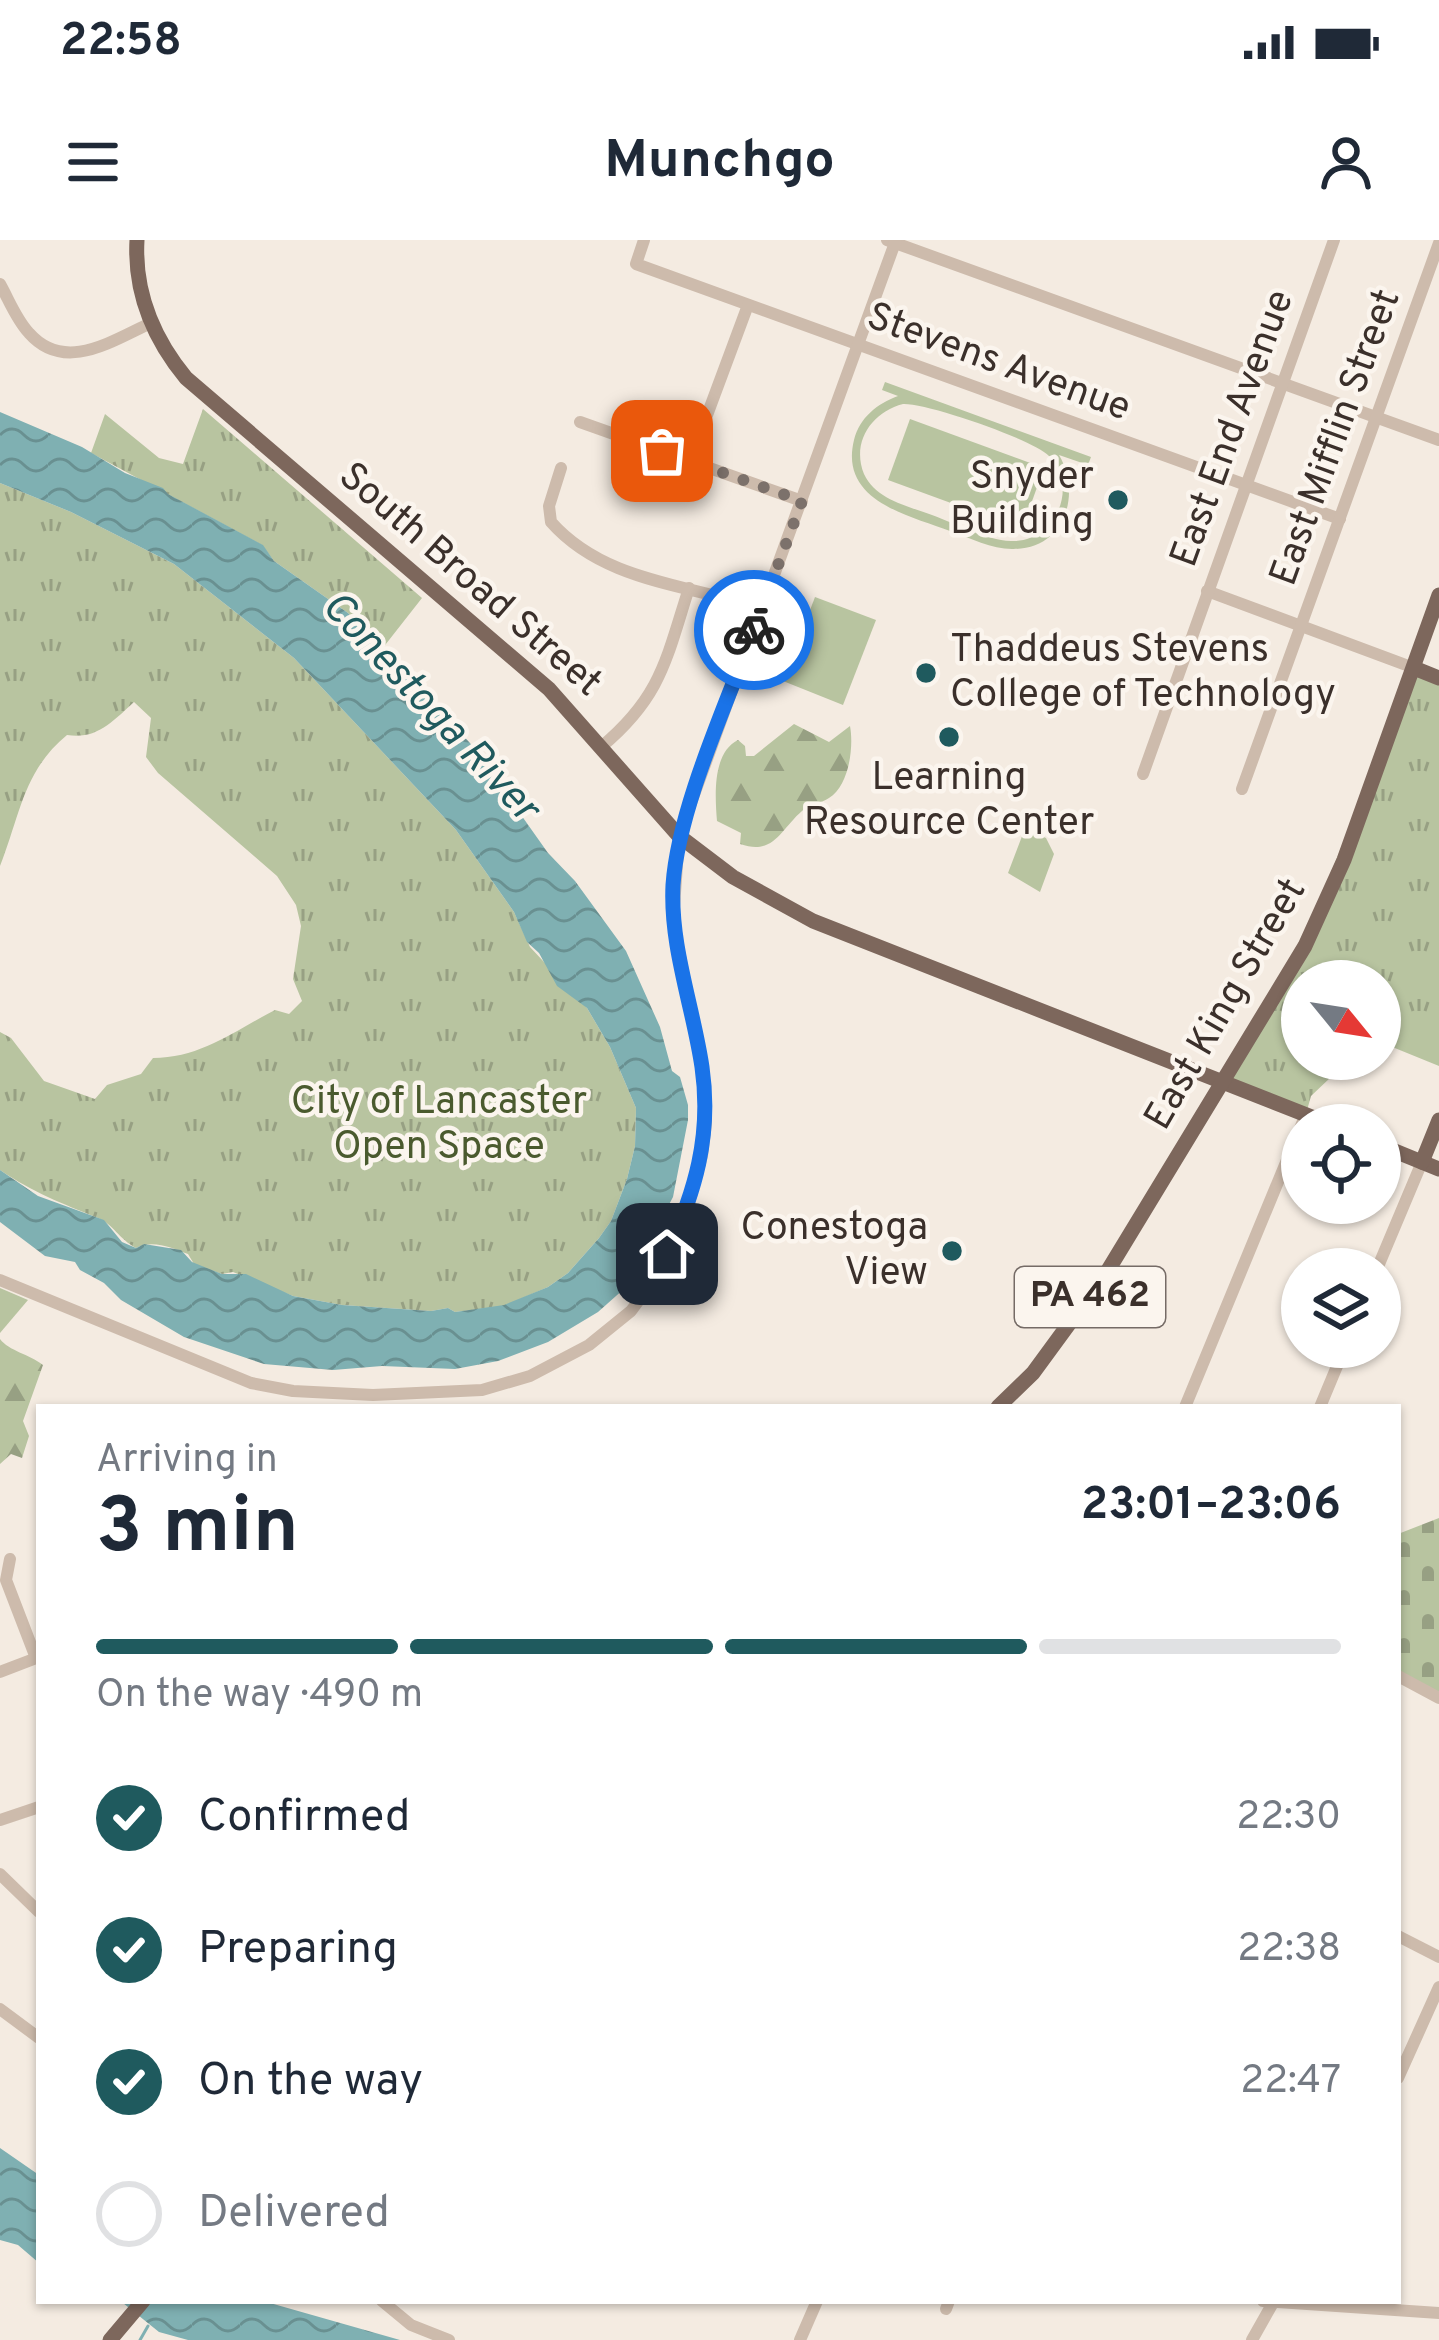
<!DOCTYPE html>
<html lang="en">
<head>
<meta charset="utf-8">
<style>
  :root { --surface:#fff; --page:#f6f6f7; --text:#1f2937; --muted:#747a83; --line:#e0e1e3; --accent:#1f5a5e }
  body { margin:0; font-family:Overpass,sans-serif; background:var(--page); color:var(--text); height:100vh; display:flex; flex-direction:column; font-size:45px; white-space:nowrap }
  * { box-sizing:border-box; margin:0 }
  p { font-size:39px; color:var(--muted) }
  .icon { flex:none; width:66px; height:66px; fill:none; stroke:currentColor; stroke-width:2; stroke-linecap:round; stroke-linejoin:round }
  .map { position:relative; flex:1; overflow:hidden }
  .sheet { position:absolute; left:36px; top:1164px; width:1365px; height:900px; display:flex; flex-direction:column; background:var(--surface); border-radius:0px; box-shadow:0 3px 9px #0004 }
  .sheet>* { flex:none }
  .needle { width:78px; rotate:120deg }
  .tools { position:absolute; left:1281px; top:720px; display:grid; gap:24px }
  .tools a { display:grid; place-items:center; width:120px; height:120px; border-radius:50%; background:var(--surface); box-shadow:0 3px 9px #0004; font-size:60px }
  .pin { position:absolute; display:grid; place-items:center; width:102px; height:102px; color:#fff; margin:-51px; border-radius:24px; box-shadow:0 6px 18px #0006 }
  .courier { position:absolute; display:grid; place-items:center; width:120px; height:120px; margin:-60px; border:9px solid #1a73e8; border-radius:50%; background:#fff; color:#222; box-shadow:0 3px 15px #0007 }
  .summary em { font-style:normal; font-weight:700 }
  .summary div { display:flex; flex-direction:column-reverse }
  .summary { display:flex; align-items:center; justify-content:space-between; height:204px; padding:0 60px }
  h1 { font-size:78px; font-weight:700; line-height:90px }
  .bar { display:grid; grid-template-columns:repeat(4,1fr); gap:18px 12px; align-content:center; height:144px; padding:0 60px }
  .bar i { height:15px; border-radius:9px; background:var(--line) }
  .bar .on { background:var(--accent) }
  .bar p { grid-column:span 4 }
  ol { padding:0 60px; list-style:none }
  li { display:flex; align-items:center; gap:36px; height:132px }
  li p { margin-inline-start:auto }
  li .icon { padding:12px; border-radius:50%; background:var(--accent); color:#fff; stroke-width:4 }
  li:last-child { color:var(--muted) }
  li i { width:66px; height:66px; border:6px solid var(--line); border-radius:50% }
  .status { display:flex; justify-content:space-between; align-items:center; height:84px; padding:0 60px; background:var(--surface); direction:ltr }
  .status svg { height:33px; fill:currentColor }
  header { display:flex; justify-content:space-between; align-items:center; height:156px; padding:0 60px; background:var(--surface); font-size:54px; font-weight:700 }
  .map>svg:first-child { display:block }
  .green { fill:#b8c4a0; fill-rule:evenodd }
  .forest { fill:url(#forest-firs) }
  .cemetery { fill:url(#cemetery-stones) }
  .park { fill:url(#park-tufts) }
  .water { fill:url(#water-waves) }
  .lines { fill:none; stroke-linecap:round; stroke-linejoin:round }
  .stream { stroke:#7fb0b2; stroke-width:3 }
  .minor { stroke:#cdbbac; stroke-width:12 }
  .major { stroke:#7d675c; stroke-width:15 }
  .done { stroke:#7c716b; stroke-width:12; stroke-dasharray:0 21.6 }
  .route { stroke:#1a73e8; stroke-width:15 }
  .poi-dot { fill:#1f5a5e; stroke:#fbf5ee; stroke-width:4.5 }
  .labels { text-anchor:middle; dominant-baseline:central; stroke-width:9; stroke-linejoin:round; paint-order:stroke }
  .shield { fill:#fbf5ee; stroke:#756b66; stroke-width:3 }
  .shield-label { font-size:36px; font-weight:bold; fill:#3b302b }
  .street-label { font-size:39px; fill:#3b302b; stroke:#fbf5ee }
  .poi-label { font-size:39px; fill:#3b302b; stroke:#fbf5ee; text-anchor:end }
  .park-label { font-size:39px; fill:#4a5a2e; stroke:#fbf5ee }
  .water-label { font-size:42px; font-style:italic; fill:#1f5a5e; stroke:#fbf5ee }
</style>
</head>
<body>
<div class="status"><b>22:58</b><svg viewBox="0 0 49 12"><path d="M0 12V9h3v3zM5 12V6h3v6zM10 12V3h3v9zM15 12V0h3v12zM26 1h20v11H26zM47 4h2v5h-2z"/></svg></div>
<header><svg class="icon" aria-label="menu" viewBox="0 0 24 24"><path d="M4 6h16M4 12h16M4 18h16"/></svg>Munchgo<svg class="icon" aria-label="person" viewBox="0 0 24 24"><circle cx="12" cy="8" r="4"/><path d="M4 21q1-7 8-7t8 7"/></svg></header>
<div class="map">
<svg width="1439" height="2100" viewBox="0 0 1439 2100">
  <defs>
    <pattern id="forest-firs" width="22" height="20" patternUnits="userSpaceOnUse" patternTransform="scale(3)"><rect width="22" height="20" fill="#b8c4a0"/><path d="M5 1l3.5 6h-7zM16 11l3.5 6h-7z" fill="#97a083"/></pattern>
    <pattern id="cemetery-stones" width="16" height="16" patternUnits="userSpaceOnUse" patternTransform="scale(3)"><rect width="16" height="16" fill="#b8c4a0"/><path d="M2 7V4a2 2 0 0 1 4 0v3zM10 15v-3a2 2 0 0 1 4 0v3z" fill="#97a083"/></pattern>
    <pattern id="park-tufts" width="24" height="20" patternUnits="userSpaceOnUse" patternTransform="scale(3)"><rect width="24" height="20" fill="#b8c4a0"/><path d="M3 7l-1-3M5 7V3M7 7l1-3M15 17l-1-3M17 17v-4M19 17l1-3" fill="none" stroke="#97a083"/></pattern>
    <pattern id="water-waves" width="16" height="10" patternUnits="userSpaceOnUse" patternTransform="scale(3)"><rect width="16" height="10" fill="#7fb0b2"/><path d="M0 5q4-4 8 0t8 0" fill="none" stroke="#699091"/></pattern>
  </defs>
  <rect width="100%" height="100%" fill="#f4ebe1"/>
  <g class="green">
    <path d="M885,142L1091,217L1088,225L1059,215C1082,254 1065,310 1012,309C992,309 970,298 950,291C908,275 839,261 854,200C860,177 877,164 898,156L882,150ZM903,164C927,163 1032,199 1049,216C1080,247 1055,303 1011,301C985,300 957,284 932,275C908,266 876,260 864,234C851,202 872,172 903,164Z"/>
    <polygon points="910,179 1044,228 1022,289 888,240"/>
    <polygon points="815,357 876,380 843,465 783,441"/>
    <polygon points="1020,576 1035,593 1046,598 1054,614 1040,652 1008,633 1024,591 1016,588"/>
  </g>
  <g class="forest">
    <path d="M794,484L829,502L850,486C854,507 849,546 829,558C820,564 810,563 802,571C780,590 774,616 740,604L741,593L717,581C715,556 712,513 738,500L745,506L746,516H754Z"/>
    <polygon points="0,1048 28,1060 0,1093"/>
    <path d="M0,1099C9,1111 29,1114 43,1125L23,1181L29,1196L22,1218L11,1214L0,1224Z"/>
  </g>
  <polygon class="cemetery" points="1439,1278 1439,1452 1398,1431 1398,1294"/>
  <g class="park">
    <polygon points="203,169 422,358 382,409 348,373 274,321 262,305 91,213 105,174 159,218 183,224"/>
    <path d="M0,243L71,272L174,324L294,418L456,590L514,672L530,707L587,768L610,807L636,868L635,906L627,939L611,981L599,998L568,1033L548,1047L504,1066L455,1072L448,1068L431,1071L342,1065L293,1056L233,1032L222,1034L194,1024L188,1014C172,1008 153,999 136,1008C119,999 113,984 98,978C61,963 34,953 0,930V792L11,798L44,841L95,859L107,845L141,834L153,818C201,818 234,791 275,770L289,774L302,761L293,739L301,686L296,665L277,636L158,533L146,517L151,478L134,462C113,481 97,500 67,495C23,531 20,576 0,626Z"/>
    <polygon points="1414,428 1439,438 1439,826 1380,802 1380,741 1302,741 1302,819 1350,819 1311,856 1306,874 1225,841 1291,731"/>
  </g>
  <g class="water">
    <polygon points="0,172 82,207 125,233 163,248 168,254 263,305 274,321 348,373 470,503 548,613 575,641 626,711 660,787 672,831 680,837 688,865 688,880 673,957 625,1048 598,1072 548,1102 498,1121 455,1129 382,1126 333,1130 264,1124 184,1097 121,1060 104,1043 80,1030 75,1022 45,1016 0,982 0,930 38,956 104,980 122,1002 136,1008 144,1004 181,1010 192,1022 222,1034 246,1034 293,1056 342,1065 431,1071 448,1068 455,1072 504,1065 548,1047 568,1033 599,998 611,981 627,939 635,906 636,868 610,807 587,768 557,746 539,713 527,702 514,672 456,590 294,418 174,324 71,272 0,243"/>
    <polygon points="0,1908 39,1935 39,2023 18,2005 0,2000"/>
    <polygon points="111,2061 263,2061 400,2100 188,2100 159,2092 123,2063"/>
  </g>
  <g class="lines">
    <polyline class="stream" points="140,2100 148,2086"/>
    <g class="minor">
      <polyline points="644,0 636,24 1340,279"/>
      <polyline points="887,0 1439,200"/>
      <path d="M0,44C9,60 16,79 29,93C65,134 113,100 151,83"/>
      <polyline points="580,182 802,261"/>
      <polyline points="690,221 748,65"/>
      <path d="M561,228L549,266L551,282C605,343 690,344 761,369"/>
      <polyline points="1207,351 1414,428"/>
      <path d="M601,507C661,457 666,420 689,348"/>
      <polyline points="1143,534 1334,0"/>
      <polyline points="1242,549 1439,3"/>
      <polyline points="1377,1029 1422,922"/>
      <polyline points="0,1040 251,1143 293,1151 373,1155 482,1150 530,1136 589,1105 631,1071 656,1037 686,973 702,916 706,883 702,827 673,681 679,596 896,0"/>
      <polyline points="1185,1167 1306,874"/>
      <polyline points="1320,1167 1345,1107"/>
      <polyline points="10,1319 6,1340 36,1418"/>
      <polyline points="0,1432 39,1417"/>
      <polyline points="1398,1436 1439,1458"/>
      <polyline points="0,1580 39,1567"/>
      <polyline points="0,1634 39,1672"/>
      <polyline points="1398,1696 1439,1717"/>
      <polyline points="0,1769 39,1798"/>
      <polyline points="1398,1838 1439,1747"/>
      <polyline points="382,2061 411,2085 449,2100"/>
      <polyline points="1263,2061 1439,2073"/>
      <polyline points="946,2069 949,2061"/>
      <polyline points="800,2100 817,2061"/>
      <polyline points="1252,2100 1274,2061"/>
    </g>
    <g class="major">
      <path d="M137,0C134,53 153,98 186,138L549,449L679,596L733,637L813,681L1332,885"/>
      <polyline points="1414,428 1439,438"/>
      <polyline points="1380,905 1439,929"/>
      <polyline points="1422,922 1439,880"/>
      <polyline points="998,1167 1033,1133 1107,1032 1305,706 1344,620 1439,355"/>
      <polyline points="110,2100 143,2061"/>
    </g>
  </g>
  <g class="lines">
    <polyline class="done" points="662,211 802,261 754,390"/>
    <path class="route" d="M667,1014C695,952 712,896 702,827C693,766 670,707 673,645C678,569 727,463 754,390"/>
  </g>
  <g class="poi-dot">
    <circle cx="1118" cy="260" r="12"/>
    <circle cx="926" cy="433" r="12"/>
    <circle cx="949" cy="497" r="12"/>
    <circle cx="952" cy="1011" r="12"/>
  </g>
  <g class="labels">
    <rect class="shield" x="1015" y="1027" width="150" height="60" rx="9"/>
    <g class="shield-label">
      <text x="1090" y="1057">PA 462</text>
    </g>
    <g class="street-label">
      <text transform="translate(998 124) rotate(20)">Stevens Avenue</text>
      <text transform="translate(1234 189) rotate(-70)">East End Avenue</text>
      <text transform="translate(1337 198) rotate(-70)">East Mifflin Street</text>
      <text transform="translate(469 341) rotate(41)">South Broad Street</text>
      <text transform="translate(1227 765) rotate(-60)">East King Street</text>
    </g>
    <g class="poi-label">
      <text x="1094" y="238">Snyder<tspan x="1094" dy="45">Building</tspan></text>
      <text x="950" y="411" text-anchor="start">Thaddeus Stevens<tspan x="950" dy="45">College of Technology</tspan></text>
      <text x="949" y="539" text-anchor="middle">Learning<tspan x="949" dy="45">Resource Center</tspan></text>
      <text x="928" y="989">Conestoga<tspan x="928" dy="45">View</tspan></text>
    </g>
    <g class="park-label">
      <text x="439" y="863">City of Lancaster<tspan x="439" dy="45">Open Space</tspan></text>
    </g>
    <g class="water-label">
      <text transform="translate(429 468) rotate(47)">Conestoga River</text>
    </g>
  </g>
</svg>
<div class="tools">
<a><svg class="needle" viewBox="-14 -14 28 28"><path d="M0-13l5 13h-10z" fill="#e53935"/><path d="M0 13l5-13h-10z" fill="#747a83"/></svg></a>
<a><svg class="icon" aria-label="locate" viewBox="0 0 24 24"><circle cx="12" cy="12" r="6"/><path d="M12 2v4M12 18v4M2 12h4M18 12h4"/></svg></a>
<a><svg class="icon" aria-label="layers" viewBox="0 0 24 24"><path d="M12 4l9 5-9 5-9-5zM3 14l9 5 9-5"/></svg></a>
</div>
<div class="pin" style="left:662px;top:211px;background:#ea580c"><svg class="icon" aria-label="bag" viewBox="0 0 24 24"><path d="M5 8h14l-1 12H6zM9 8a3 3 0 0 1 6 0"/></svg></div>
<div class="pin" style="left:667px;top:1014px;background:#1f2937"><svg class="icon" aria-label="home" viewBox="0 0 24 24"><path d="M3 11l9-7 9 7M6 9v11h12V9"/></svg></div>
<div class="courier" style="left:754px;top:390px"><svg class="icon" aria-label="bike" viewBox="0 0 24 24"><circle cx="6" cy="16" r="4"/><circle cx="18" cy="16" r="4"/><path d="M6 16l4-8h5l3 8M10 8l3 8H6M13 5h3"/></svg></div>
<section class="sheet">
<div class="summary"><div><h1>3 min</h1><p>Arriving in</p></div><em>23:01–23:06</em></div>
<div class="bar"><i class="on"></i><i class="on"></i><i class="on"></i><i></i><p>On the way · 490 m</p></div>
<ol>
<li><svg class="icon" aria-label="check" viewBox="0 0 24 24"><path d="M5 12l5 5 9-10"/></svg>Confirmed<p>22:30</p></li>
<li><svg class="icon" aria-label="check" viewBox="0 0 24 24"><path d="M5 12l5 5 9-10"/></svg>Preparing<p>22:38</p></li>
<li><svg class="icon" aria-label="check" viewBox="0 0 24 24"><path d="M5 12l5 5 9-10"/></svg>On the way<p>22:47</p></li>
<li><i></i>Delivered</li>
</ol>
</section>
</div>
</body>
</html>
